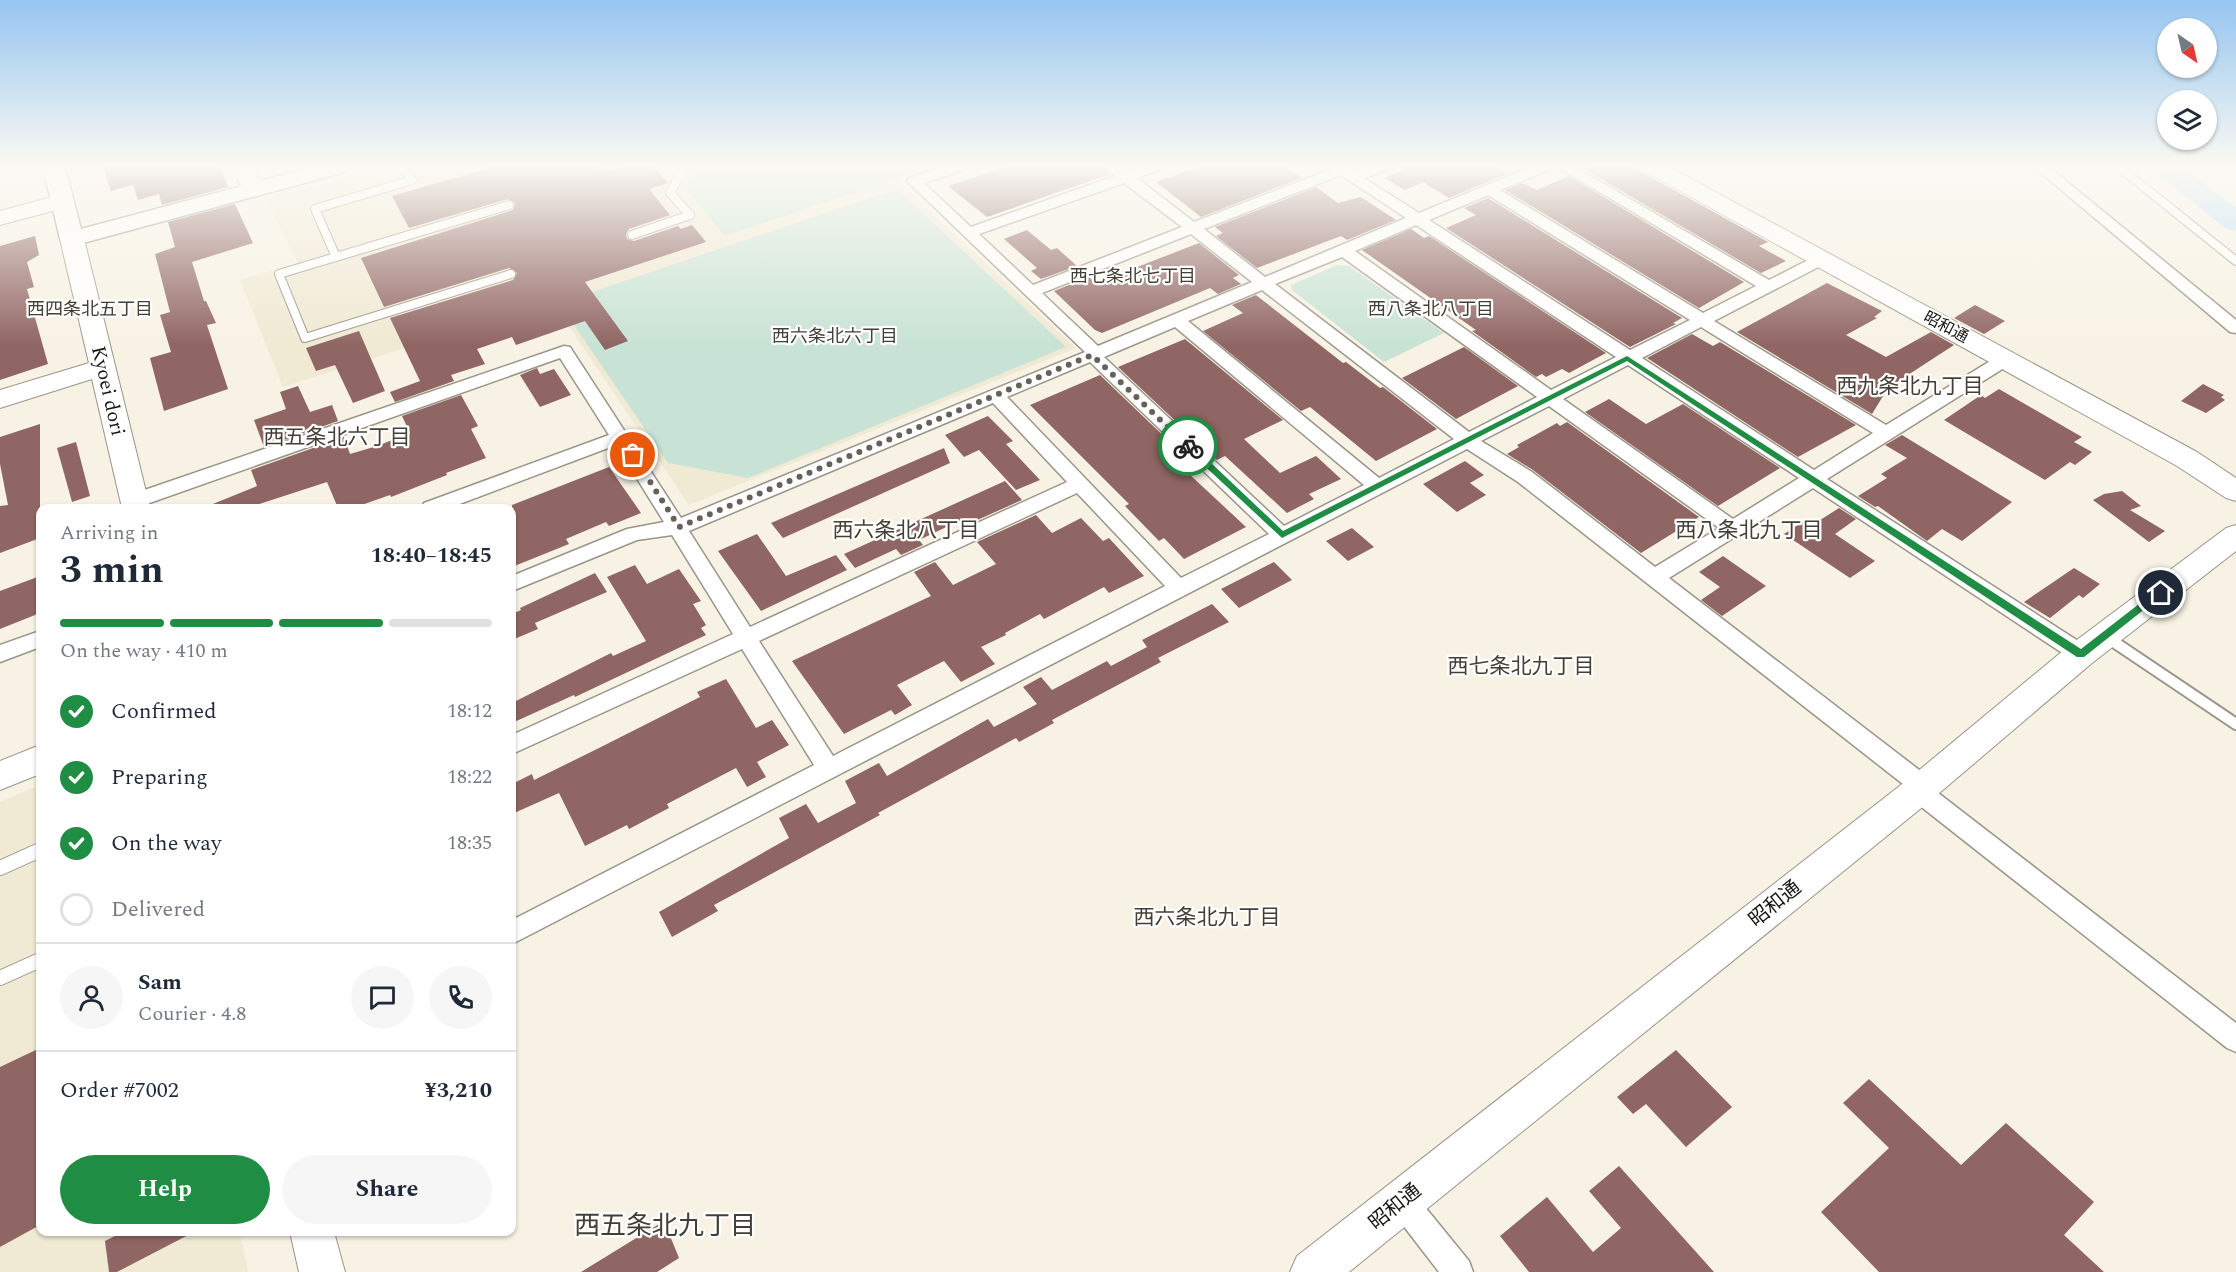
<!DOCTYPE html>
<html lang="en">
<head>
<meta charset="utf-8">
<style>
  :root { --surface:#fff; --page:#f6f6f7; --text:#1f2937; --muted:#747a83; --line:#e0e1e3; --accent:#208d44 }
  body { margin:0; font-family:Spectral,"Noto Sans JP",serif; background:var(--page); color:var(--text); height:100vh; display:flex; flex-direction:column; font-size:22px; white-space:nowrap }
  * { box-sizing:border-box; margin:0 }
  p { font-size:20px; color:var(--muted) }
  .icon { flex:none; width:33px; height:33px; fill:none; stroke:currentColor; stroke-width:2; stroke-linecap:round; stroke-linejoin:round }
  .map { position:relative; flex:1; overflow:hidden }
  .sheet { position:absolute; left:36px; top:504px; width:480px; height:732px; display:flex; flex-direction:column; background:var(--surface); border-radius:12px; box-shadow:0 2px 4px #0004 }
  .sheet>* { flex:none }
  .needle { width:39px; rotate:146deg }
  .fabs { position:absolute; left:2157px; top:18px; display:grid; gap:12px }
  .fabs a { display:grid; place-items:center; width:60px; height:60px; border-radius:50%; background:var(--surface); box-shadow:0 2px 4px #0004; font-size:30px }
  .pin { position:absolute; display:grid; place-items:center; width:51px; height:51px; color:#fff; margin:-26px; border:3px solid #fff; border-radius:50%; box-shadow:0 2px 6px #0007 }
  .courier { position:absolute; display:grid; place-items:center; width:60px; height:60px; margin:-30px; border:4px solid #208d44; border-radius:50%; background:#fff; color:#222; box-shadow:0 2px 8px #0007 }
  .overview em { font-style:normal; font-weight:700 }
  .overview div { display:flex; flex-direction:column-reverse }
  .overview { display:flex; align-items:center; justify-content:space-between; height:102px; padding:0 24px }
  h1 { font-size:39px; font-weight:700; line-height:45px }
  .bar { display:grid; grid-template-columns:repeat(4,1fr); gap:9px 6px; align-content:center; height:72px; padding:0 24px }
  .bar i { height:8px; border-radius:4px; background:var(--line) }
  .bar .selected { background:var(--accent) }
  .bar p { grid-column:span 4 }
  .line { display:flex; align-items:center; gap:15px; padding:0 24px; border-top:2px solid var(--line) }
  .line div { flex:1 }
  .round { display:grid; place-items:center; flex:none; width:63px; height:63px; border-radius:32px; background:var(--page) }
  ol { padding:0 24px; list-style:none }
  li { display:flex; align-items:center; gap:18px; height:66px }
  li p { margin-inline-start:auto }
  li .icon { padding:6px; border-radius:50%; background:var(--accent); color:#fff; stroke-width:4 }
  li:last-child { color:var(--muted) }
  li i { width:33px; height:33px; border:3px solid var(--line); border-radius:50% }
  .button { display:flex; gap:12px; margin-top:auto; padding:12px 24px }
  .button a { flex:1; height:69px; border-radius:36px; background:var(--accent); color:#fff; font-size:24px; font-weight:700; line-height:69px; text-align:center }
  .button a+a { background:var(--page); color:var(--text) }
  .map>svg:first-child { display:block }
  .built { fill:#f0e9d3 }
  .green { fill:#c8e3d5 }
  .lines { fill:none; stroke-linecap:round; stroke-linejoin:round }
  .river { fill:#b9dffb; fill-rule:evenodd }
  .building { fill:#906664 }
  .lane-far2-casing { stroke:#999588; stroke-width:10 }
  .lane-far1-casing { stroke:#999588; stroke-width:14 }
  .lane-casing { stroke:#999588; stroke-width:16 }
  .street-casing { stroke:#999588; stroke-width:3 }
  .secondary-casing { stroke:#999588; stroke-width:2 }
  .highway-casing { stroke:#999588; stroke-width:3 }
  .lane-far2 { stroke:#fff; stroke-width:8 }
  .lane-far1 { stroke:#fff; stroke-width:10 }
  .lane { stroke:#fff; stroke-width:14 }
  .street { fill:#fff; fill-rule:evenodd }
  .secondary { fill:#fff; fill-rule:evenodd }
  .highway { fill:#fff; fill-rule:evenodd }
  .route { fill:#208d44 }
  .done { stroke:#65625a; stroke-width:6; stroke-dasharray:0 10.8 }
  .labels { text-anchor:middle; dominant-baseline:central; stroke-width:4.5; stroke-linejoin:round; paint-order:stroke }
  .far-street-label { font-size:16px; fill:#161510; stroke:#fff }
  .far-neighbourhood-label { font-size:18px; fill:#433f34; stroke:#fff }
  .street-label { font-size:20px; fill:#161510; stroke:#fff }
  .neighbourhood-label { font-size:21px; fill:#433f34; stroke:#fff }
  .near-neighbourhood-label { font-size:26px; fill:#433f34; stroke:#fff }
</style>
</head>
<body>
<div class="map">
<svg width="2236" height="1272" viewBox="0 0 2236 1272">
  <rect width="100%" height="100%" fill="#f7f2e4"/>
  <g class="built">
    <polygon points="381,167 944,167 899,182 1076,348 689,505 552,301 283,387 240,280 298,263 266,199"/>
    <polygon points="40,785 40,1232 240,1232 248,1272 0,1272 0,802"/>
  </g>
  <g class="green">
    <polygon points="696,167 931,167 725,236 686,189"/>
    <polygon points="897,189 1066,347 748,478 668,463 559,303"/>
    <polygon points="1337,265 1349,266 1444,333 1384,362 1292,290 1291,285"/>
  </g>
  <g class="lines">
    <polygon class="river" points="2150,167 2182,167 2236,208 2236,231 2225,228"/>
  </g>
  <g class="building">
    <polygon points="103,167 220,167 228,187 162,205 159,194 138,200 133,185 111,191"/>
    <polygon points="492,167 598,167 602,172 621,167 654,167 668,183 649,189 670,215 629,229 626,234 627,239 634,241 678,226 681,229 692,225 706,242 585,282 628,341 605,350 585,321 516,345 512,337 477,349 485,364 451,375 454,381 395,402 390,392 420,381 390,318 513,280 517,273 509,268 384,307 361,258 513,210 515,203 508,199 409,228 392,196"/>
    <polygon points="1005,167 1104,167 1110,174 987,217 948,186"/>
    <polygon points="1198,167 1286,167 1302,178 1201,217 1156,182"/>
    <polygon points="1398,167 1495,167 1507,174 1449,198 1423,182 1405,190 1384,178 1404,170"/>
    <polygon points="1590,167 1636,167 1645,174 1768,242 1759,246 1786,261 1761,273 1584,169"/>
    <polygon points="1569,176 1744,282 1699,308 1505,190 1522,183 1537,190"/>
    <polygon points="1316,187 1338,203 1361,197 1396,220 1347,240 1341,236 1257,268 1216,236 1223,233 1215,227"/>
    <polygon points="1488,198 1682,318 1673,323 1676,324 1630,347 1446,228 1476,215 1464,208"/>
    <polygon points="235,204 253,243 192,262 204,301 206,301 216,323 207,325 228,389 164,411 150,358 171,352 160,315 170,312 155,254 175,247 168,222"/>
    <polygon points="1411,229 1424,238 1429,236 1606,353 1569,373 1562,369 1546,377 1542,374 1536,377 1472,331 1476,330 1362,250"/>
    <polygon points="1027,230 1051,250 1057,248 1077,266 1041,279 1031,271 1037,268 1004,239"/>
    <polygon points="35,236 39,255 27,262 34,287 27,289 48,364 0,380 0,246"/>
    <polygon points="1199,243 1239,275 1233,278 1241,284 1218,294 1210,288 1102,333 1095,330 1054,291 1089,277 1096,283"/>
    <polygon points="1827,283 1882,311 1874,317 1877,318 1846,335 1886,357 1931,332 1954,345 1888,388 1872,414 1737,332"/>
    <polygon points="1256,295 1343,363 1346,362 1380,388 1383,387 1437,429 1376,461 1310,407 1301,411 1203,331 1243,313 1232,305"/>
    <polygon points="1975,305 2005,321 1984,334 1954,318"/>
    <polygon points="359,331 385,391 353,403 335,365 316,371 306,348"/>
    <polygon points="1692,334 1713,346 1720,342 1856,425 1798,457 1647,358"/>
    <polygon points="1185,339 1283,420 1244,439 1280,473 1316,456 1341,479 1309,494 1314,499 1287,513 1225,456 1217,460 1118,367"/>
    <polygon points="1464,347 1518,386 1456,419 1402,378"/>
    <polygon points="537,368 540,374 554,369 571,395 540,407 520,375"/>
    <polygon points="1100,375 1198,469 1188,473 1246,527 1184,559 1164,538 1159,541 1125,506 1129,504 1030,405"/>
    <polygon points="2203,384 2224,395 2221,397 2225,400 2206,413 2181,401"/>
    <polygon points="298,386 310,412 332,405 338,421 264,447 254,420 286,409 280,392"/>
    <polygon points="1999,389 2082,437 2074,442 2092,452 2075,465 2070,462 2045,480 1944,420 1981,395 1985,398"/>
    <polygon points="461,395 478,426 471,429 486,458 446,473 447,475 391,497 390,495 353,508 338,508 327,482 247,508 203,508 257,486 251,470 344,437 350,454 377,446 410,433 402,416"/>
    <polygon points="1609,399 1646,424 1683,404 1780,468 1718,506 1585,412"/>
    <polygon points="988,416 1013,441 1006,444 1040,480 1016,490 979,450 964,457 945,435"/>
    <polygon points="1567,422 1699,517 1641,553 1533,470 1507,454 1519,447 1517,445 1557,423 1560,426"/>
    <polygon points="40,424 40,538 0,553 0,506 8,505 0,464 0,437"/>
    <polygon points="1902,435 2012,502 1962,541 1942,529 1927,541 1878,506 1875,507 1858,496 1887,478 1881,474 1907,458 1885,445"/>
    <polygon points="76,442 90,496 72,502 57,448"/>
    <polygon points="944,448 950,463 783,538 771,523"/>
    <polygon points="1465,461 1484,475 1470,483 1486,495 1457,512 1423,484"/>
    <polygon points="609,467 641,513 609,526 606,522 566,539 569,544 512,567 512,505"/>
    <polygon points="1005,481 1022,500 964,526 959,521 919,540 923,545 901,555 896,549 855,568 844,554"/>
    <polygon points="2122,491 2141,506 2130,510 2165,531 2149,542 2093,500 2104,494"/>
    <polygon points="1839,508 1856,519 1835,534 1875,561 1850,578 1784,534 1807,519 1814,524"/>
    <polygon points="1036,515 1052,533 1081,518 1103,541 1109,538 1144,576 1109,593 1104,587 1044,619 1040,614 1005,633 1006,635 981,647 995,664 961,682 944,661 897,685 912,705 895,715 891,710 844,734 792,661 931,596 914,572 935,562 953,585 996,564 977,542"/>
    <polygon points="1352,528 1374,547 1348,561 1326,541"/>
    <polygon points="757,534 786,576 836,555 847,570 761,611 718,551"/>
    <polygon points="1723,556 1766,586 1722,616 1701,600 1720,587 1699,572"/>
    <polygon points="1274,562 1292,580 1239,608 1221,589"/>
    <polygon points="635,565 647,584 679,569 701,601 693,604 706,625 701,628 706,635 575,697 574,695 512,723 512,703 611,653 613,656 646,641 607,577"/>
    <polygon points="2074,568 2100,584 2083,598 2079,595 2050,618 2024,602"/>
    <polygon points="595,573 607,592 535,623 538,629 512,640 512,614 521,610 520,608"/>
    <polygon points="40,576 40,613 0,629 0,591"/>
    <polygon points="1212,604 1229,622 1158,658 1161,662 1052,720 1054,723 1019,742 1016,738 878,813 880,815 714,905 718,911 672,937 659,912 789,838 779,818 806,804 818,823 856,803 845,781 860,773 879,763 887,776 988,719 994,727 1037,704 1023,687 1041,677 1052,690 1107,661 1111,666 1147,647 1142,640"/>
    <polygon points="726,679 756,728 772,720 789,745 757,762 766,777 747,787 736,768 667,804 669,808 629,829 627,825 585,846 559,793 512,814 512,784 532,774 534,780 597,749 700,697 697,692"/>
    <polygon points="40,1048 40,1225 0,1247 0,1067"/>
    <polygon points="1676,1050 1732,1107 1686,1147 1646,1104 1633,1114 1617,1097"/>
    <polygon points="1869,1079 1961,1165 2006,1123 2094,1202 2064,1235 2104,1272 1879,1272 1821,1212 1889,1148 1843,1103"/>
    <polygon points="1619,1166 1714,1272 1529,1272 1500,1236 1547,1197 1593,1252 1621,1228 1589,1191"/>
    <polygon points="664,1221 679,1258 657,1272 581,1272"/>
    <polygon points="123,1232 194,1232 117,1272 109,1272 105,1241"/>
  </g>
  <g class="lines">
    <defs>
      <g id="lane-far2">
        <polyline points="2119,167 2236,261"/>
        <polyline points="509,205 279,274 305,338 511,274"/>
        <polyline points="632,235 690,215 670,193 684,167"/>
        <polyline points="336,257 315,209 412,180 403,167"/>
      </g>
      <polyline id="lane-far1" points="2105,636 2236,724"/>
      <g id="lane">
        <polyline points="0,868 40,850"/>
        <polyline points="0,978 40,960"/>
      </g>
      <g id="street">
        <path d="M944,167H965L963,170L924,183L971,227L1115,176L1106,167H1122L1128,171L1141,167H1161L1159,170L1137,178L1194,222L1332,169L1331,167H1347L1355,171L1368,167H1387L1385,170L1364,178L1419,213L1531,167H1550L1548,170L1500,190L1703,313L1756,286L1558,167H1575L1769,280L1816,256H1828L1830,259L1828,262L1714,321L1886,425L2000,355H2012L2015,359L2012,363L1827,479L2089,648L2092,654L2089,660L2081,662L2073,660L1813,488L1669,578L1931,779L1935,786L1933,789L2236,1023V1052L2227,1048L1910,798L1906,791L1908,788L1518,482L1467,449L512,944V920L814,765L742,649L512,754V735L733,634L672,535L637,540L512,591V576L627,529L664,522L616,445L449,508H422L424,503L609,435L560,358L141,506H127L124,501L127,496L564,346L570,347L681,518L1085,352L907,181L909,178ZM1341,175L1406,218L1265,277L1204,229ZM1124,183L1182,227L1033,285L979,234ZM1488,195L1690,320L1630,350L1429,220ZM1416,225L1616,357L1551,390L1355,251ZM1191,234L1252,282L1098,346L1042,293ZM1342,257L1537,397L1469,432L1275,284ZM1262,290L1454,439L1379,478L1188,321ZM1175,327L1364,485L1284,526L1104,357ZM1701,327L1873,433L1814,470L1642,358ZM1090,362L1269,534L1181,578L1007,397ZM1628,365L1799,478L1733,519L1563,399ZM993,403L1067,482L750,627L689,531ZM1549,406L1719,528L1655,567L1532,472L1481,441ZM1077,493L1165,586L833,756L759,641Z"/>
        <polygon points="2034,167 2049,167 2236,320 2236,333 2230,332"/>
        <polygon points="40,631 40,647 0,662 0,645"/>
        <polygon points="1402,1186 1412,1191 1469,1261 1473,1272 1439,1272 1392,1211 1387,1201 1392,1191"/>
      </g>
      <g id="secondary">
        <polygon points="232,167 254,167 264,190 261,195 245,195"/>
        <polygon points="1643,167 1669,167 2197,452 2236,478 2236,501 2226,498 2177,466 1646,172"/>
        <polygon points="63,194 71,196 74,201 71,206 0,225 0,211"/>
        <polygon points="72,232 80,234 84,239 150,508 122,508 92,379 0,408 0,390 89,363 60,239 64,234"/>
        <polygon points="2236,525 2236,551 2092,663 1930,801 1349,1272 1290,1272 1297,1256 1906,781 2070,645 2226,528"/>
        <polygon points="40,745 40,774 0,790 0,761"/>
        <polygon points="290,1232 334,1232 345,1272 299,1272"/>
      </g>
      <polygon id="highway" points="43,167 65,167 81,229 313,167 348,167 345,172 72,246 63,244 60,239"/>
    </defs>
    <use href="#lane-far2" class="lane-far2-casing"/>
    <use href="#lane-far1" class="lane-far1-casing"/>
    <use href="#lane" class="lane-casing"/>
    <use href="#street" class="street-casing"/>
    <use href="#secondary" class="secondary-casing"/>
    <use href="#highway" class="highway-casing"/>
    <use href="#lane-far2" class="lane-far2"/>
    <use href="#lane-far1" class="lane-far1"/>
    <use href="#lane" class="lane"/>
    <use href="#street" class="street"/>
    <use href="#secondary" class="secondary"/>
    <use href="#highway" class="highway"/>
  </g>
  <linearGradient id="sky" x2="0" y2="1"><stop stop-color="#95c5f0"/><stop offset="0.48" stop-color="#fbf9f3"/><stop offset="1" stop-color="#fbf9f3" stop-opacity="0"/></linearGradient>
  <rect width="2236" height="345" fill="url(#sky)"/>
  <polygon class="route" points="1627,356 2081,649 2157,590 2165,593 2084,657 2077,657 1627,361 1282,538 1183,446 1191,444 1283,531"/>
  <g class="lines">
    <polyline class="done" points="633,455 679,527 1092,355 1188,446"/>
  </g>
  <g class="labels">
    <g class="far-street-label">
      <text transform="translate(1946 327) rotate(28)">昭和通</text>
    </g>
    <g class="far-neighbourhood-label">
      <text x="1133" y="276">西七条北七丁目</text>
      <text x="90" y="309">西四条北五丁目</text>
      <text x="1431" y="309">西八条北八丁目</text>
      <text x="835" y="336">西六条北六丁目</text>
    </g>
    <g class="street-label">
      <text transform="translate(108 391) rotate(77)">Kyoei dori</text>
      <text transform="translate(1775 904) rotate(-39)">昭和通</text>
      <text transform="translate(1395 1207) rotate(-39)">昭和通</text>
    </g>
    <g class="neighbourhood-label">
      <text x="1910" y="387">西九条北九丁目</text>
      <text x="337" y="438">西五条北六丁目</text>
      <text x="906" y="531">西六条北八丁目</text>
      <text x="1749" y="531">西八条北九丁目</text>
      <text x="1521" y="667">西七条北九丁目</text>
      <text x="1207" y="918">西六条北九丁目</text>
    </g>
    <g class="near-neighbourhood-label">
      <text x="665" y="1226">西五条北九丁目</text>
    </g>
  </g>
</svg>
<div class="fabs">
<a><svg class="needle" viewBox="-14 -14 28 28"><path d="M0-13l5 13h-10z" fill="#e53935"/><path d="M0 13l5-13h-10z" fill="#747a83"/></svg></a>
<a><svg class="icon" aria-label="layers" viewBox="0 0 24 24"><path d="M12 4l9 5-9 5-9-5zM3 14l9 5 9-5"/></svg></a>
</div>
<div class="pin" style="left:633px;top:455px;background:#ea580c"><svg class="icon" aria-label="bag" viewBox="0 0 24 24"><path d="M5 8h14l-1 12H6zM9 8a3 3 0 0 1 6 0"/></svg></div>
<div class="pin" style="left:2161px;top:593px;background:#1f2937"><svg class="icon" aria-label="home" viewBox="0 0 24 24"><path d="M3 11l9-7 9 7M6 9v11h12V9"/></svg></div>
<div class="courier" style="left:1188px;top:446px"><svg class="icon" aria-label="bike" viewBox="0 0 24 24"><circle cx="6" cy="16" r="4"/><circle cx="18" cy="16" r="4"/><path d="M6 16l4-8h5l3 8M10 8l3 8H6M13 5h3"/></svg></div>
<section class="sheet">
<div class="overview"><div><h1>3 min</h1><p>Arriving in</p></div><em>18:40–18:45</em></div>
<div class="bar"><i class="selected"></i><i class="selected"></i><i class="selected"></i><i></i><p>On the way · 410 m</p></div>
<ol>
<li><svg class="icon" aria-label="check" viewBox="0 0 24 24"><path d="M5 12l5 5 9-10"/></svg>Confirmed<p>18:12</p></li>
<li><svg class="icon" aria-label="check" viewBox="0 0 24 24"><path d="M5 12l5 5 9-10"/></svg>Preparing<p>18:22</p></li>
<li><svg class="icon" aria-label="check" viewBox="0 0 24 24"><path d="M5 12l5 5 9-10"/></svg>On the way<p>18:35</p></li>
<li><i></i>Delivered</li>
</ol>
<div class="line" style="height:108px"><a class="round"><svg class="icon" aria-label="person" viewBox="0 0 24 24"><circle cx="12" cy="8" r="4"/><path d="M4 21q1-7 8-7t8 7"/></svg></a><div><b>Sam</b><p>Courier · 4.8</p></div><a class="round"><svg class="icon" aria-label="chat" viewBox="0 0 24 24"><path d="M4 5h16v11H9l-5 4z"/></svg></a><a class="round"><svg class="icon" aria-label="phone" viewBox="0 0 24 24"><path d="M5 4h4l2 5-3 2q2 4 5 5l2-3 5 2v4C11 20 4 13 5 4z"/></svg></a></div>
<div class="line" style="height:78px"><div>Order #7002</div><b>¥3,210</b></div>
<div class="button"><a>Help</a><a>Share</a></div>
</section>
</div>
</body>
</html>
